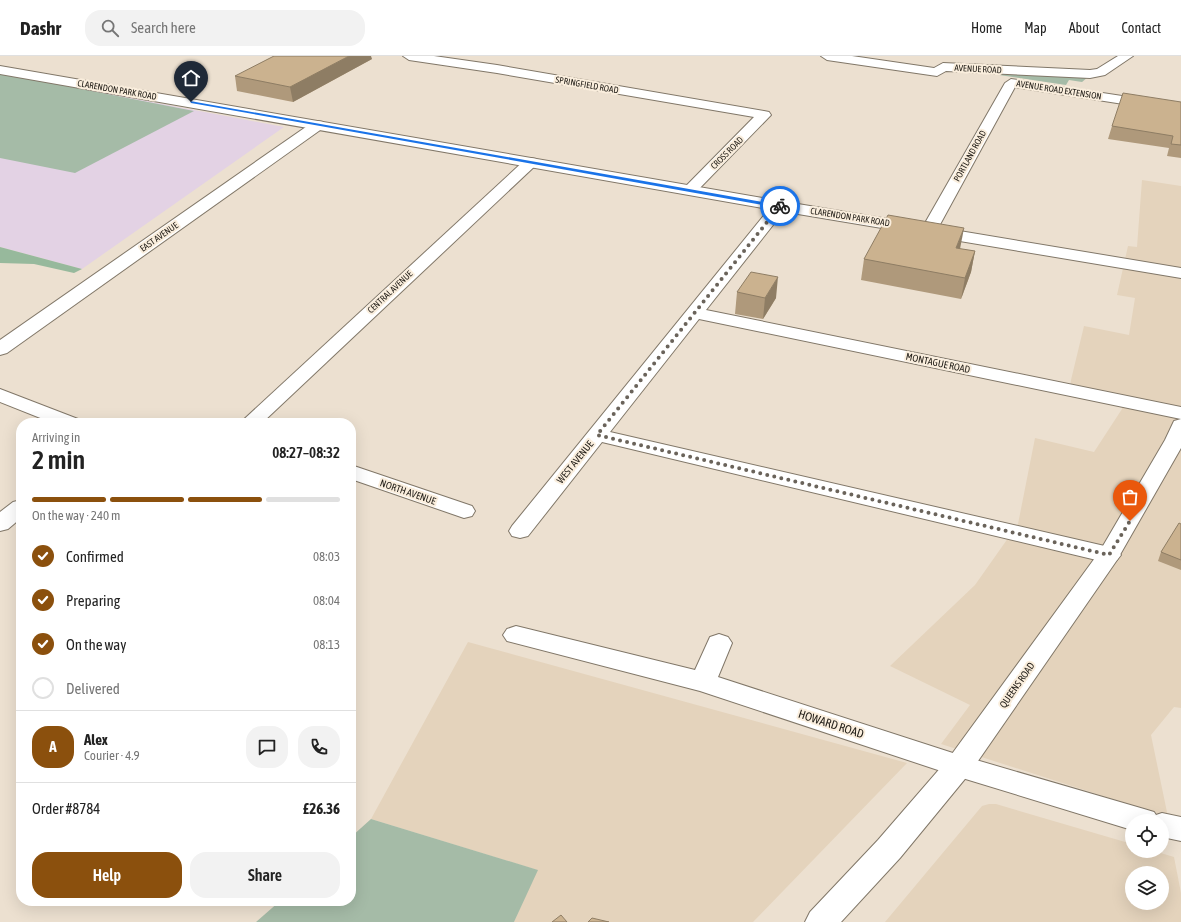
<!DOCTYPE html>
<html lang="en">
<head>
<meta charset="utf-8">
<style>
  :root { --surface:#fff; --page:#f2f2f2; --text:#222; --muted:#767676; --line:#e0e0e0; --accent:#8b500d }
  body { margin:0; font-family:"Asap Condensed",sans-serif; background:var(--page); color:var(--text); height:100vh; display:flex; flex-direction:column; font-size:15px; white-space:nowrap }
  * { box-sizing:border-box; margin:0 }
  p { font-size:13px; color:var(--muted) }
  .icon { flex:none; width:22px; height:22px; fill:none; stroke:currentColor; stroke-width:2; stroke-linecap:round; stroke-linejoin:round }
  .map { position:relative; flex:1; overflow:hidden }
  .panel { position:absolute; left:16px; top:362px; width:340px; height:488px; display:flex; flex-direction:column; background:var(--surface); border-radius:16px; box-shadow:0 4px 16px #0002 }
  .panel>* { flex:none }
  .fabs { position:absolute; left:1125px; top:758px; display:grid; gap:8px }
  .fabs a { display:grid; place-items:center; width:44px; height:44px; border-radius:50%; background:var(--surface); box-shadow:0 4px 16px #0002; font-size:20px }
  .pin { position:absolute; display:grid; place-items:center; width:34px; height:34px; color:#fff; margin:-41px -17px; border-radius:50% 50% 50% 0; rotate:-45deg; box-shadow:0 0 4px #0007 }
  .pin .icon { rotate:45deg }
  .courier { position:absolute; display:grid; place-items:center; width:40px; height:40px; margin:-20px; border:3px solid #1a73e8; border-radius:50%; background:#fff; color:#222; box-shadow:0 1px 5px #0007 }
  .headline em { font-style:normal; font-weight:600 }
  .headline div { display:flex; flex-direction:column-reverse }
  .headline { display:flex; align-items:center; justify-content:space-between; height:68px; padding:0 16px }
  h1 { font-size:26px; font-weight:600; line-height:30px }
  .bar { display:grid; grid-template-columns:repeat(4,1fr); gap:6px 4px; align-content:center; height:48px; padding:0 16px }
  .bar i { height:5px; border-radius:3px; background:var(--line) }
  .bar .selected { background:var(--accent) }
  .bar p { grid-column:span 4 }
  .line { display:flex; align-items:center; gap:10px; padding:0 16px; border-top:1px solid var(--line) }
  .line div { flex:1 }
  .round { display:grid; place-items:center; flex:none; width:42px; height:42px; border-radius:16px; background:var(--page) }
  ol { padding:0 16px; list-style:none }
  li { display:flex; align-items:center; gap:12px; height:44px }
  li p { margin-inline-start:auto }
  li .icon { padding:4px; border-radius:50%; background:var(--accent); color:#fff; stroke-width:4 }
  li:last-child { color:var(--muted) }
  li i { width:22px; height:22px; border:2px solid var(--line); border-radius:50% }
  .primary-button { display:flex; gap:8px; margin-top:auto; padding:8px 16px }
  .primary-button a { flex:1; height:46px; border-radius:16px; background:var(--accent); color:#fff; font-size:16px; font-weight:600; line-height:46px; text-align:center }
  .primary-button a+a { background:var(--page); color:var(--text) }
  header { display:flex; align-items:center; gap:24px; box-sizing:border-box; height:56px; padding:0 20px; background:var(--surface); border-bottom:1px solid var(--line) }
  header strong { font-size:19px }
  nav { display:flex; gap:22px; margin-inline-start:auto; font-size:14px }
  .search { width:280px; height:36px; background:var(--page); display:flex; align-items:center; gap:10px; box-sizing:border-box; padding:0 14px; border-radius:16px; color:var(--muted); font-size:15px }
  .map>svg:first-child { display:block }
  .built { fill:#e4d3bc; fill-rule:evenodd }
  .education { fill:#e3d2e4 }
  .green { fill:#a5bba7 }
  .forest { fill:#97b99c }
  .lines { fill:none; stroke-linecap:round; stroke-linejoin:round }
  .minor-casing { stroke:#817768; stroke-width:2 }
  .tertiary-casing { stroke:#817768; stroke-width:2 }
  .minor { fill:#fff; fill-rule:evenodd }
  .tertiary { fill:#fff; fill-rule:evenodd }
  .wall { fill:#af997b }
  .shaded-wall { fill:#8e7d64 }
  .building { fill:#cbb28f; stroke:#8e7d64 }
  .route { fill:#1a73e8 }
  .done { stroke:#6a635a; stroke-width:4; stroke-dasharray:0 7.2 }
  .labels { text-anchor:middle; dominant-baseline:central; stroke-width:4; stroke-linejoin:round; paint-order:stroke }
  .far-street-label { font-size:9px; fill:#24201a; stroke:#faeedd }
  .street-label { font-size:10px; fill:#24201a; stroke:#faeedd }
  .near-street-label { font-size:12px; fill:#24201a; stroke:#faeedd }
</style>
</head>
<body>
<header>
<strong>Dashr</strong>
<div class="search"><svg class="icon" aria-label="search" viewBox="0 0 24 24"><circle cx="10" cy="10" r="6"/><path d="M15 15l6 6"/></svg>Search here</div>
<nav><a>Home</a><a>Map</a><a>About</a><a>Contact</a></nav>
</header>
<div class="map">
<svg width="1181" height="866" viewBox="0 0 1181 866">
  <rect width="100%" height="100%" fill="#ece0d0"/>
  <g class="built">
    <polygon points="1142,124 1181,130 1181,652 1174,651 1151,679 1168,761 941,688 970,649 890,610 975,529 1018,468 1035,382 1094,396 1122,353 1123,345 1070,334 1071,324 1084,270 1129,279 1135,242 1117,239 1128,190 1137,191"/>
    <polygon points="468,586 907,707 753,866 514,866 537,814 371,763"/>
    <path d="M989,748H996L1132,788V795H1154L1174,801L1181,837V866H885L982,750ZM1132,817H1162V847H1132Z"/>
  </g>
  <polygon class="education" points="0,17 284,71 82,213 0,191"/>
  <g class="green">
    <polygon points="0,17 194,55 75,117 0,102"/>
    <polygon points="1001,17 1088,21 1082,26 1069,24 1066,29 999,19"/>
    <polygon points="371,763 538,814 514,866 256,866 280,845 351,845 351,781"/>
  </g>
  <polygon class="forest" points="0,191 82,213 74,217 34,208 0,207"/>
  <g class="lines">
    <defs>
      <g id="minor">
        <polygon points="403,0 434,0 497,9 764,55 769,56 771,59 695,137 685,137 682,134 685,131 754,61 497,17 409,4"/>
        <polygon points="821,0 852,0 934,12 943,7 1090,14 1097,13 1118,0 1133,0 1105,19 1090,22 946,15 937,20 827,4"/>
        <polygon points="1011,23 1181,49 1181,57 1015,31 937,174 935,177 929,179 923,177 921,174 1005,27"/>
        <polygon points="318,65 323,66 325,69 323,72 7,297 0,299 0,284 313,66"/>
        <polygon points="531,102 536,103 538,106 536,109 262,367 240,367 526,103"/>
        <polygon points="780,145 786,147 788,150 706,254 1181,351 1181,363 699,263 610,376 1109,491 1117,494 1121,499 1117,504 1109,507 602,386 528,480 520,482 512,480 509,475 512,470 774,147"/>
        <polygon points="0,333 78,363 81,367 53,367 0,346"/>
        <polygon points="351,409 472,450 475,455 472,460 464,462 351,423"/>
        <polygon points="21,444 21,462 8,473 0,475 0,456 13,446"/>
        <polygon points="516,570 695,614 710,581 719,578 728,581 732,587 718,621 959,699 1144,753 1154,756 1156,759 1162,757 1181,761 1181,785 1162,781 1162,765 1132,765 1132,774 959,721 700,635 507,585 503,579 507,573"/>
      </g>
      <g id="tertiary">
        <polygon points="0,10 780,145 1181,212 1181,222 780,155 0,18"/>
        <polygon points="1181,363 1181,392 1117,504 969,718 900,802 841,866 805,866 810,856 878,784 949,702 1100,495 1165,384 1174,365"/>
      </g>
    </defs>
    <use href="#minor" class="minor-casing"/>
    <use href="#tertiary" class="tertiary-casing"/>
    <use href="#minor" class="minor"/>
    <use href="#tertiary" class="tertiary"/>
  </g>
  <g class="wall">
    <polygon points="372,3 293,46 237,35 235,20"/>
    <polygon points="1181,46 1181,102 1167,100 1169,92 1108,83 1112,70"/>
    <polygon points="960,193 975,195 971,216 961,243 861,224 864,203"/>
    <polygon points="737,236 776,242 763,263 735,258"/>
    <polygon points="1181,468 1181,514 1158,505 1161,496"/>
  </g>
  <g class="shaded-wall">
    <polygon points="349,0 371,0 372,3 293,46 290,31"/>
    <polygon points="964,172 960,193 956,192"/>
    <polygon points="975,195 971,216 961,243 965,222"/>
    <polygon points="778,221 776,242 763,263 765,242"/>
  </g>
  <g class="building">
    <polygon points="274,0 349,0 290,31 235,20"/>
    <polygon points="1123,37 1181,46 1181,89 1171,88 1173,80 1112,70"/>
    <polygon points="888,159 964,172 956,192 975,195 965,222 864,203"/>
    <polygon points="751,216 778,221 765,242 737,236"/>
    <polygon points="1179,467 1181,468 1181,504 1161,496"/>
    <polygon points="561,859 567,866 552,866"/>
    <polygon points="592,862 609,866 588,866"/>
  </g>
  <polygon class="route" points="190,45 780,149 782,150 780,152 191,47"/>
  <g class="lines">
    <polyline class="done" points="780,150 597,379 1109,499 1130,465"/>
  </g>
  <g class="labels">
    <g class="far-street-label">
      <text transform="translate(978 13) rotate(3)">AVENUE ROAD</text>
      <text transform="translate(587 29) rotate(10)">SPRINGFIELD ROAD</text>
      <text transform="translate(117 34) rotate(10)">CLARENDON PARK ROAD</text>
      <text transform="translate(1059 34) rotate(9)">AVENUE ROAD EXTENSION</text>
      <text transform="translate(727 97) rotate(-45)">CROSS ROAD</text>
      <text transform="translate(970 100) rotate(-61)">PORTLAND ROAD</text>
      <text transform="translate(850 161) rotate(9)">CLARENDON PARK ROAD</text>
      <text transform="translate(159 181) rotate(-35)">EAST AVENUE</text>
      <text transform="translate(390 236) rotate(-43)">CENTRAL AVENUE</text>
    </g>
    <g class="street-label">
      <text transform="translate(938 307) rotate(12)">MONTAGUE ROAD</text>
      <text transform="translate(575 406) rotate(-51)">WEST AVENUE</text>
      <text transform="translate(408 436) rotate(19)">NORTH AVENUE</text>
      <text transform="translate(1017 629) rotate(-55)">QUEENS ROAD</text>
    </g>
    <g class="near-street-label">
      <text transform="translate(831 668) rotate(18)">HOWARD ROAD</text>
    </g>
  </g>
</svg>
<div class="fabs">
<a><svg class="icon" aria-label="locate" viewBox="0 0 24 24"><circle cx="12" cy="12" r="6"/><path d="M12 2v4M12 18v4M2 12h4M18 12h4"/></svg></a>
<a><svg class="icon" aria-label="layers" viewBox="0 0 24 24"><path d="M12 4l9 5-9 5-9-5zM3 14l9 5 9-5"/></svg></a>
</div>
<div class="pin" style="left:1130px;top:465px;background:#ea580c"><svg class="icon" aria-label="bag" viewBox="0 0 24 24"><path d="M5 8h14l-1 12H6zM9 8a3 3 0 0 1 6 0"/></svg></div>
<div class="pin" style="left:191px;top:46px;background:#1f2937"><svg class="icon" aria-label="home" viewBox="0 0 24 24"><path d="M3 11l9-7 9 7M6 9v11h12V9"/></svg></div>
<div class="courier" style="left:780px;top:150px"><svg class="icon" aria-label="bike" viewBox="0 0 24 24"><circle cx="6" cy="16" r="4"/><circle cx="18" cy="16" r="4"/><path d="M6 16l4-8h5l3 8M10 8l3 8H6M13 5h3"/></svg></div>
<section class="panel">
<div class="headline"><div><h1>2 min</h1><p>Arriving in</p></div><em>08:27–08:32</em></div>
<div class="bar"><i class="selected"></i><i class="selected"></i><i class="selected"></i><i></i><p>On the way · 240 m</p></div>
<ol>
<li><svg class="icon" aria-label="check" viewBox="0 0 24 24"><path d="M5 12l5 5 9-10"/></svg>Confirmed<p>08:03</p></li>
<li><svg class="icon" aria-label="check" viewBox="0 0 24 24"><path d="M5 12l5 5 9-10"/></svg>Preparing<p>08:04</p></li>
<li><svg class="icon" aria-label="check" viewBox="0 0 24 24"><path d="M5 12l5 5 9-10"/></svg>On the way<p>08:13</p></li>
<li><i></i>Delivered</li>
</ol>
<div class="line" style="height:72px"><b class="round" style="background:var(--accent);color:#fff">A</b><div><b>Alex</b><p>Courier · 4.9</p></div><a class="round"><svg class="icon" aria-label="chat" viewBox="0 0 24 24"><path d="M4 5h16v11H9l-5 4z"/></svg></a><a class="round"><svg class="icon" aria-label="phone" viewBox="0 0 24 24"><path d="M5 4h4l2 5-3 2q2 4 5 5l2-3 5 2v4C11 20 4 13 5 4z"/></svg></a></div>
<div class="line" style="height:52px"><div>Order #8784</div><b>£26.36</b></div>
<div class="primary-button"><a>Help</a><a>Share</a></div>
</section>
</div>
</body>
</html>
